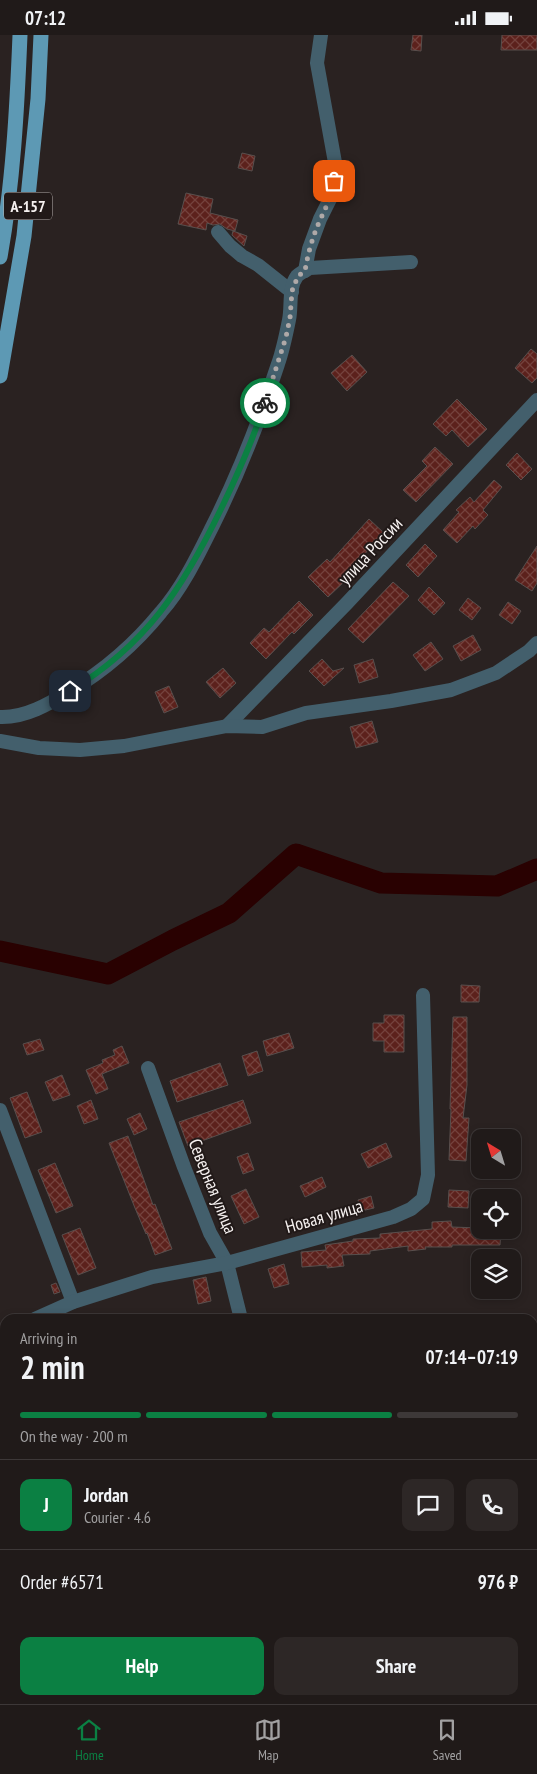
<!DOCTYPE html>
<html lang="en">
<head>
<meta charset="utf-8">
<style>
  :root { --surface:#201a19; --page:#2d2726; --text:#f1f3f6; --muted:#a2a1a2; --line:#3d3838; --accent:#0b8043 }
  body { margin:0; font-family:"PT Sans Narrow",sans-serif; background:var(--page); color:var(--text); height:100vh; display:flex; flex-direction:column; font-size:19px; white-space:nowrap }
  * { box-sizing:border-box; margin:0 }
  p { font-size:16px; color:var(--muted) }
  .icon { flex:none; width:28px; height:28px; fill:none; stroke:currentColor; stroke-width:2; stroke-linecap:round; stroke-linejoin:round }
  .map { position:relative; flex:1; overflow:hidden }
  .drawer { position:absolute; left:0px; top:1279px; width:538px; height:391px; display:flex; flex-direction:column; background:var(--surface); border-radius:15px 15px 0 0; box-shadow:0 2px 8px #0003,0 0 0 1px var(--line) }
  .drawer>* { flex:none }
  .needle { width:32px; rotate:322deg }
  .buttons { position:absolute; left:471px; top:1094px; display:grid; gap:10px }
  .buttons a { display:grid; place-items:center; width:50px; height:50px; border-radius:10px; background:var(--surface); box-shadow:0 2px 8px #0003,0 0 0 1px var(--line); font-size:25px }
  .pin { position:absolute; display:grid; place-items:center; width:42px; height:42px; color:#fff; margin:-21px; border-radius:10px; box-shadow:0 2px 8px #0006 }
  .courier { position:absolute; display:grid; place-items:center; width:50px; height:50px; margin:-25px; border:4px solid #0b8043; border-radius:50%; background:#fff; color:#222; box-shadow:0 1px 6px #0007 }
  .summary em { font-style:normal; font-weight:700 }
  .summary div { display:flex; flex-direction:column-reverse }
  .summary { display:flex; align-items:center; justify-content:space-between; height:85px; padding:0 20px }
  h1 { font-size:32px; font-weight:700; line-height:38px }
  .bar { display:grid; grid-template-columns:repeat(4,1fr); gap:8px 5px; align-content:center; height:60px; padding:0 20px }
  .bar i { height:6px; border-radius:4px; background:var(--line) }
  .bar .selected { background:var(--accent) }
  .bar p { grid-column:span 4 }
  .line { display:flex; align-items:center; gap:12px; padding:0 20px; border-top:1px solid var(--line) }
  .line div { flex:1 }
  .round { display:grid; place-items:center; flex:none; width:52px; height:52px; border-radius:10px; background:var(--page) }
  .action { display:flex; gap:10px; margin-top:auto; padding:10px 20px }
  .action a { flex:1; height:58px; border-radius:10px; background:var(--accent); color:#fff; font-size:20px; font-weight:700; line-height:58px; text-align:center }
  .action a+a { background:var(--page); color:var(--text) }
  .status { display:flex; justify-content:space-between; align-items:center; height:35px; padding:0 25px; background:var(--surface); direction:ltr }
  .status svg { height:14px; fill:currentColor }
  .tabs { display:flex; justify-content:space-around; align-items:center; height:70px; border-top:1px solid var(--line); background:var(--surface); font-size:14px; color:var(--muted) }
  .tabs a { display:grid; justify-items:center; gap:2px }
  .tabs .selected { color:var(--accent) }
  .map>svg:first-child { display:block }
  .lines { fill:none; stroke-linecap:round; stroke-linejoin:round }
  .river { stroke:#290101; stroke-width:21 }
  .building { fill:url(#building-cross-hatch); stroke:#584f4d }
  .minor { stroke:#435f6c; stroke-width:14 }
  .major { stroke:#5d99b4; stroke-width:15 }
  .done { stroke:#afa9a8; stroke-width:5; stroke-dasharray:0 9 }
  .route { stroke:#0b8043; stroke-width:6 }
  .labels { text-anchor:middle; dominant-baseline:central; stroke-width:4; stroke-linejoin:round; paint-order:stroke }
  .shield { fill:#211918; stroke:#b6b0af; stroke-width:1 }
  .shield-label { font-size:16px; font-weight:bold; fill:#f6f1f0 }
  .street-label { font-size:18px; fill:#f6f1f0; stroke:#211918 }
</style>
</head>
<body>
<div class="status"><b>07:12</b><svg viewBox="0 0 49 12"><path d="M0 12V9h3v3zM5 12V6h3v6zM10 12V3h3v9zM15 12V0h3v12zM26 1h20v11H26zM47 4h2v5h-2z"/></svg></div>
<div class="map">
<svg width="537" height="1669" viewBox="0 0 537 1669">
  <defs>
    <pattern id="building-cross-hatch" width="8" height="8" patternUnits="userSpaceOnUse" patternTransform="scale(1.25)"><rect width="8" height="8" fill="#5c211c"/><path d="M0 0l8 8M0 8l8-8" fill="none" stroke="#74423d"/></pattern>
  </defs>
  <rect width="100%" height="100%" fill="#2a2221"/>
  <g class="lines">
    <polyline class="river" points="0,916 108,939 173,905 229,878 296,819 381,848 497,851 537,834"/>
  </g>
  <g class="building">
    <polygon points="413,0 422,0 421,16 411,15"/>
    <polygon points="502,0 537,0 537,15 501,15"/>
    <polygon points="242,118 255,121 252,136 238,133"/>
    <polygon points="186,158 213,164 210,178 238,185 235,196 227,194 220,189 213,190 207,188 206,195 178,189"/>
    <polygon points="233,196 247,201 244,211 232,200"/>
    <polygon points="531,314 537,319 537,343 532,348 515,333"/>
    <polygon points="352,320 367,337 347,356 331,338"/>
    <polygon points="457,364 487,394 468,412 452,395 446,401 433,389"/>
    <polygon points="435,412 453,429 416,467 403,455 427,431 422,426"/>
    <polygon points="517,418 532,434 521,445 506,430"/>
    <polygon points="494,445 502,452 483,475 488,480 475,494 473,491 457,508 443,495 459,477 456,475 470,462 474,467"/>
    <polygon points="369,484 385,499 372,513 371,512 344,542 347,544 328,562 308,542 327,524 330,527"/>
    <polygon points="425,509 437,521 418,542 406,530"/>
    <polygon points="537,511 537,548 532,556 515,545"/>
    <polygon points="393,547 409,561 363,608 348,594"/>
    <polygon points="429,552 445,568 434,580 418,565"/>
    <polygon points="468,563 481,573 472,585 459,575"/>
    <polygon points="299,566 313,580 294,599 292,597 266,624 250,608 264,593 269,597"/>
    <polygon points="508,567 521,576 512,589 499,580"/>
    <polygon points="473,600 481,615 461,626 453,611"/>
    <polygon points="431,607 443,624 425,636 413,620"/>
    <polygon points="322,624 333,636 344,633 324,651 309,636"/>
    <polygon points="373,624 378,642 359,648 354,630"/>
    <polygon points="223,633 236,648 220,663 206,647"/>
    <polygon points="169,651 178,672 164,678 155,657"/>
    <polygon points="372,686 378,707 356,713 350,692"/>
    <polygon points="461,950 480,951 479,967 461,967"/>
    <polygon points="384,980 404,980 404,1017 384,1017 384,1006 373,1006 373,988 384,988"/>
    <polygon points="453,982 467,982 467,1050 463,1083 469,1083 466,1126 449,1125 451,1074 450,1074"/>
    <polygon points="289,998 294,1013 267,1021 263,1006"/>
    <polygon points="40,1004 44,1015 27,1020 23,1009"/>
    <polygon points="122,1011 129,1028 102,1039 108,1054 96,1059 86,1035 103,1028 102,1025 115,1020 113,1015"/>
    <polygon points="257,1016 263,1036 248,1041 242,1021"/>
    <polygon points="220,1028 228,1050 177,1067 170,1046"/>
    <polygon points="62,1040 70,1060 53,1066 45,1047"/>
    <polygon points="27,1057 42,1097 25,1103 10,1063"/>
    <polygon points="91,1065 98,1084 84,1089 77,1071"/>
    <polygon points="243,1065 251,1088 188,1111 179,1087"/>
    <polygon points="140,1078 147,1094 134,1100 127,1084"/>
    <polygon points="128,1101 153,1170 155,1169 172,1214 155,1220 147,1198 146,1199 135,1173 109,1108"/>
    <polygon points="386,1108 392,1122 368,1133 361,1119"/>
    <polygon points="248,1118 254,1135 243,1139 237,1122"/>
    <polygon points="55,1128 73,1171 56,1178 38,1135"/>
    <polygon points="322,1142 326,1152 305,1162 300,1151"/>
    <polygon points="246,1154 259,1182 244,1189 231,1161"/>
    <polygon points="449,1155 469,1156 468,1173 448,1172"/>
    <polygon points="371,1161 374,1173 361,1176 358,1165"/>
    <polygon points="451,1186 452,1192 480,1193 480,1195 501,1195 500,1210 452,1210 452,1212 425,1212 426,1214 408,1216 408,1211 370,1216 370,1219 342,1220 344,1231 327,1233 327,1230 302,1232 301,1217 326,1215 325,1210 353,1206 353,1204 380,1203 380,1199 432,1194 432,1187"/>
    <polygon points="80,1193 96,1233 78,1240 62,1200"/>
    <polygon points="284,1229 289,1249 274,1253 268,1234"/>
    <polygon points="206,1242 211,1266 198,1269 193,1245"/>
    <polygon points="56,1248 60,1257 54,1259 51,1250"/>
  </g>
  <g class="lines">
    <g class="minor">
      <polyline points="218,197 230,211 242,221 258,230 292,257"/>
      <polyline points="305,236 309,214 320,184 332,160 336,133 317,28 321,0"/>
      <path d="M0,682C25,683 49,669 70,656C105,635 135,609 161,577C183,552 198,520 213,490C239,438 260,384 278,329C283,315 286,300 289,285C292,271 288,253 297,241C300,238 306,235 310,233L411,227"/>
      <polyline points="227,691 347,568 537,365"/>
      <polyline points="0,706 39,713 80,715 124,711 227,691 262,692 306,678 391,666 451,655 496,638 529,616 537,608"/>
      <polyline points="148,1033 184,1132 210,1198 227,1228 241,1284"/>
      <polyline points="0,1075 73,1267"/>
      <polyline points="35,1284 73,1267 152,1242 227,1228 393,1182 411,1174 423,1164 428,1140 423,960"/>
      <polyline points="0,1299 5,1297"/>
      <polyline points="0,1345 5,1340"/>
      <polyline points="532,1450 537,1450"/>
      <polyline points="0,1515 5,1513"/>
      <polyline points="532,1577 537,1569"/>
      <polyline points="117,1669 120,1665"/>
      <polyline points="481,1669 483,1665"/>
    </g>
    <g class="major">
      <path d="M0,222C13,149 17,74 20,0"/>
      <polyline points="0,341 24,201 38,64 41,0"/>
    </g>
  </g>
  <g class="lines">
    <path class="done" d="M265,368L286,302L290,283L292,256L298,241L305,236C308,218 313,200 321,183C327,170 332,160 334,146"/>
    <path class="route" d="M70,656C147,609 183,553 221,474C238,439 253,404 265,368"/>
  </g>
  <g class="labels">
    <rect class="shield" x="4" y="157.5" width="48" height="27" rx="4"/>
    <g class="shield-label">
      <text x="28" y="171">А-157</text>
    </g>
    <g class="street-label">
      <text transform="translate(370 516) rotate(-47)">улица России</text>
      <text transform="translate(213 1151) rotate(68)">Северная улица</text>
      <text transform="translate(324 1181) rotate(-16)">Новая улица</text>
    </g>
  </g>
</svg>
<div class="buttons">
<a><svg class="needle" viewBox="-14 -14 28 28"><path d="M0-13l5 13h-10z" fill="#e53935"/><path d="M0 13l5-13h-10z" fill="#a2a1a2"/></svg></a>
<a><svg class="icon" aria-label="locate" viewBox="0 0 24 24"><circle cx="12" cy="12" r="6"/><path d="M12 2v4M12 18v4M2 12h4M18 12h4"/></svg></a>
<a><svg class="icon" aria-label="layers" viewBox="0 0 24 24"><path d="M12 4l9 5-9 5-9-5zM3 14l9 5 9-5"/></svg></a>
</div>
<div class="pin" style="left:334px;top:146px;background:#ea580c"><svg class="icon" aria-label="bag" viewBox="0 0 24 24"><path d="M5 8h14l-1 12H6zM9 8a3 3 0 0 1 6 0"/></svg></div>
<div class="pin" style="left:70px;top:656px;background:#1f2937"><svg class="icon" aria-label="home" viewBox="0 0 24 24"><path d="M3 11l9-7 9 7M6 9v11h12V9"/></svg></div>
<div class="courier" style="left:265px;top:368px"><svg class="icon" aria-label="bike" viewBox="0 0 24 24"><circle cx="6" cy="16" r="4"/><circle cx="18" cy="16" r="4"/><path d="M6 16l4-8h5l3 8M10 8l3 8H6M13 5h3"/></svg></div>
<section class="drawer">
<div class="summary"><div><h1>2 min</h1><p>Arriving in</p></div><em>07:14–07:19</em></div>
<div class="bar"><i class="selected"></i><i class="selected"></i><i class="selected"></i><i></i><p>On the way · 200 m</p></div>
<div class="line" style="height:90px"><b class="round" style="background:var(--accent);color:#fff">J</b><div><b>Jordan</b><p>Courier · 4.6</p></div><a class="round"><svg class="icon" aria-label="chat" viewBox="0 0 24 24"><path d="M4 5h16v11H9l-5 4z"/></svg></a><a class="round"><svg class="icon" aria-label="phone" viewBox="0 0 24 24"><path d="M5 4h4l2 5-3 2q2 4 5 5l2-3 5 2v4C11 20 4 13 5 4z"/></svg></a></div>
<div class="line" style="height:65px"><div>Order #6571</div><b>976 ₽</b></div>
<div class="action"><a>Help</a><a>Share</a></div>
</section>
</div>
<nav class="tabs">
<a class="selected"><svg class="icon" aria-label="home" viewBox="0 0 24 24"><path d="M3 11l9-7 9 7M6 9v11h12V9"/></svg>Home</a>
<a><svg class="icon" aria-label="map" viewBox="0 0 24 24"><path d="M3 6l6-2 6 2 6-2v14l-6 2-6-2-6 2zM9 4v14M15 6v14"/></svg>Map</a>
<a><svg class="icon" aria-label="saved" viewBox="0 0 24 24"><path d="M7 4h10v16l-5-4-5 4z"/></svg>Saved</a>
</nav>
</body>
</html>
